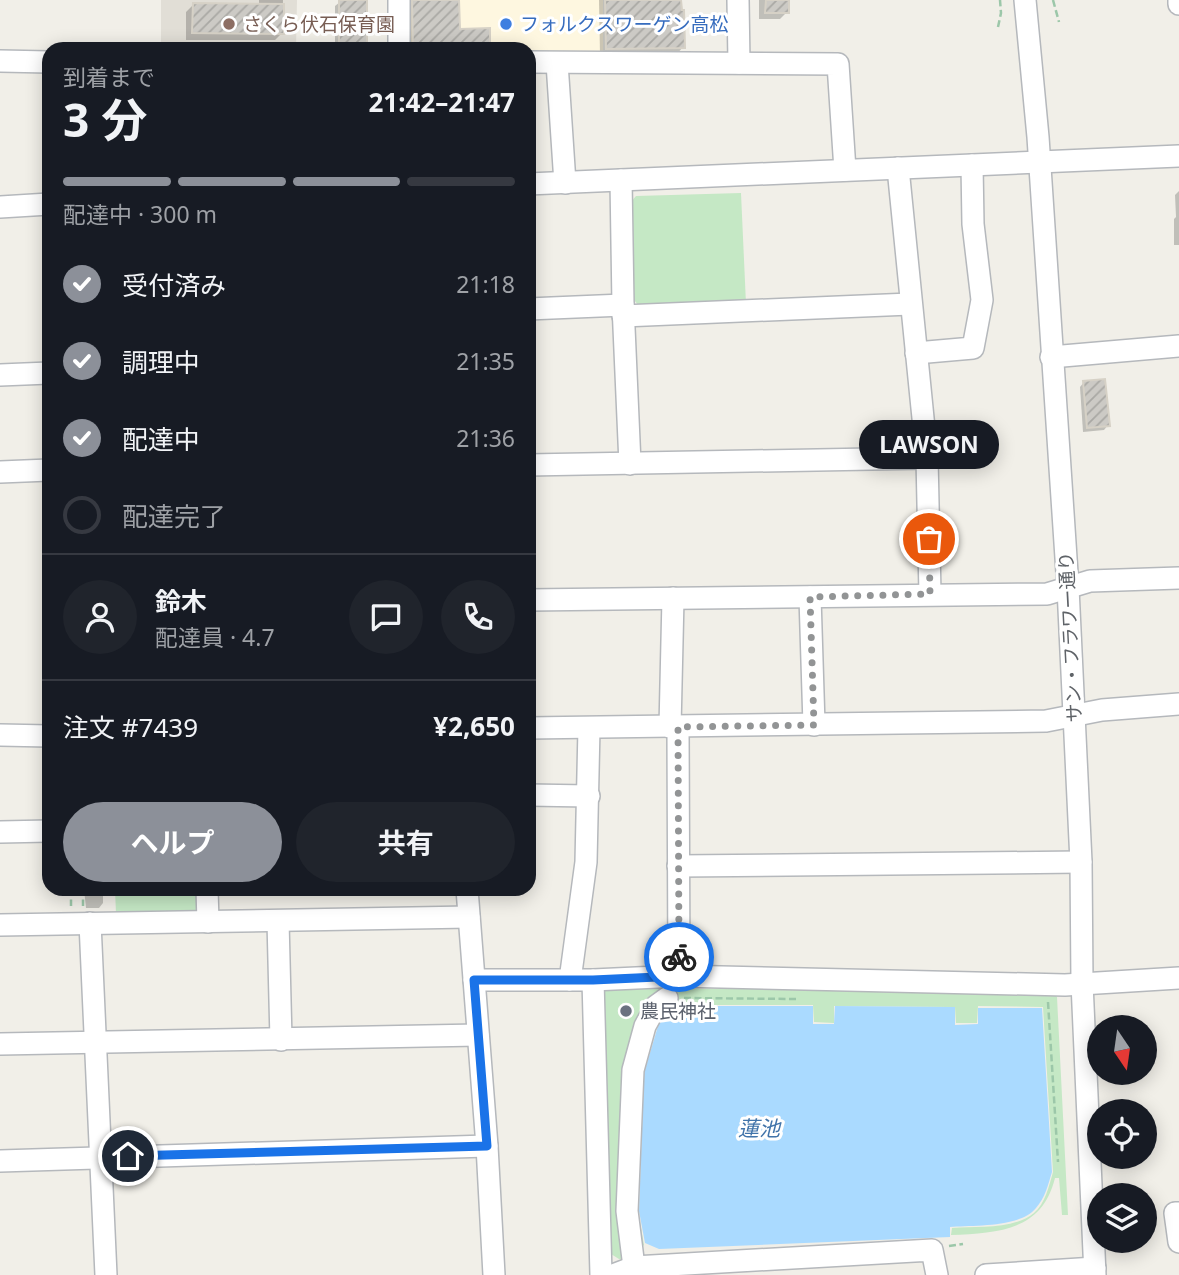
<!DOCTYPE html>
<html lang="ja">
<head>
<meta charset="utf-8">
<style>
  :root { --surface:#171b24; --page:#20242c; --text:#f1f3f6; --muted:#9ea1a6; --line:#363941; --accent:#8c9099 }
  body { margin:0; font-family:"Noto Sans","Noto Sans JP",sans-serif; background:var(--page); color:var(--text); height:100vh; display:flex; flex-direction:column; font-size:26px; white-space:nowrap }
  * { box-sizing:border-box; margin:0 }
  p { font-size:23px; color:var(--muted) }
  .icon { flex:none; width:38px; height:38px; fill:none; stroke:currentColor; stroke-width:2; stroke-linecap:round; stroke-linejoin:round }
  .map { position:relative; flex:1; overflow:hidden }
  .sheet { position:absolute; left:42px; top:42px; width:494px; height:854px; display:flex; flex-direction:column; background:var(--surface); border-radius:21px; box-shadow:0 4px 18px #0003 }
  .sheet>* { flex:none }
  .needle { width:46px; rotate:167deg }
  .fabs { position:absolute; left:1087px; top:1015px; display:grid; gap:14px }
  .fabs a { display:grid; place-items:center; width:70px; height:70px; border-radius:50%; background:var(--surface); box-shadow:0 4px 18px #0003; font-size:35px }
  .pin { position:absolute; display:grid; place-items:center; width:60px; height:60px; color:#fff; margin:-30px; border:4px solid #fff; border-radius:50%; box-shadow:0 2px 7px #0007 }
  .courier { position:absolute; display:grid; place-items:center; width:70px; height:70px; margin:-35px; border:5px solid #1a73e8; border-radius:50%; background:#fff; color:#222; box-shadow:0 2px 9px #0007 }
  .bubble { position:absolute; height:49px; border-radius:24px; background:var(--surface); box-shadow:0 4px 18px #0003; font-size:23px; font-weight:700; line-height:49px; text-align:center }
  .summary em { font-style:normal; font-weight:700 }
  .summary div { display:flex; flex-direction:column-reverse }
  .summary { display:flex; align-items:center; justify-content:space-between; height:119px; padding:0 21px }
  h1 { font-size:46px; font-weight:700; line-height:52px }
  .bar { display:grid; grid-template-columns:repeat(4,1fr); gap:10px 7px; align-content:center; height:84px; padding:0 21px }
  .bar i { height:9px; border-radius:5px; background:var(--line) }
  .bar .current { background:var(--accent) }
  .bar p { grid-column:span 4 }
  .line { display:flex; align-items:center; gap:18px; padding:0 21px; border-top:2px solid var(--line) }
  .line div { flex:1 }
  .round { display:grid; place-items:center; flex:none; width:74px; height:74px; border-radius:37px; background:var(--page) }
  ol { padding:0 21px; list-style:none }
  li { display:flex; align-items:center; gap:21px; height:77px }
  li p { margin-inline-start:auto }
  li .icon { padding:7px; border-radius:50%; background:var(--accent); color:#fff; stroke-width:4 }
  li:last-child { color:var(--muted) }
  li i { width:38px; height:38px; border:4px solid var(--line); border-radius:50% }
  .cta { display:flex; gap:14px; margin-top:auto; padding:14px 21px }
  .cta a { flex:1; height:80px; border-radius:42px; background:var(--accent); color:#fff; font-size:28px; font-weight:700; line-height:80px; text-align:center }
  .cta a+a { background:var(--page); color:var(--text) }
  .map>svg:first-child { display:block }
  .commercial { fill:#fef7e0 }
  .education { fill:#e1ded6 }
  .green { fill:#c5e8c5 }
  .water { fill:#aadaff }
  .shadow { fill:#0003 }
  .building { fill:url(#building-hatch); stroke:#d6d1c6; stroke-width:2 }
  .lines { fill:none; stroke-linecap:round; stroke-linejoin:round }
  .minor-casing { stroke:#b5b8bc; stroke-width:24 }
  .path { stroke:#9cc7a9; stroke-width:2.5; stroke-dasharray:7 3.5; stroke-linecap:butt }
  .minor { stroke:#fff; stroke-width:21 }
  .done { stroke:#929495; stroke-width:7; stroke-dasharray:0 12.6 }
  .route { stroke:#1a73e8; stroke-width:9 }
  .education-dot { fill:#8d6e63; stroke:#fff; stroke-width:2.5 }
  .shop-dot { fill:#3f7fe0; stroke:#fff; stroke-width:2.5 }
  .worship-dot { fill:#6b7280; stroke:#fff; stroke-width:2.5 }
  .labels { text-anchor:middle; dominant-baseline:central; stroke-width:6; stroke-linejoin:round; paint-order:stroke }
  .education-label { font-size:19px; fill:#785e54; stroke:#fff; text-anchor:start }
  .shop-label { font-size:19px; fill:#366cbe; stroke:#fff; text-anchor:start }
  .street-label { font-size:19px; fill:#5f6368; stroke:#fff }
  .worship-label { font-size:19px; fill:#5b616d; stroke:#fff; text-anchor:start }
  .water-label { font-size:21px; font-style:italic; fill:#4174aa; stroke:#fff }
</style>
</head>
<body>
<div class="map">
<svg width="1179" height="1275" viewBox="0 0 1179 1275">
  <defs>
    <pattern id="building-hatch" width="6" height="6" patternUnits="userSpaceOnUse" patternTransform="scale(1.75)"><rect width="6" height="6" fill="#cccac5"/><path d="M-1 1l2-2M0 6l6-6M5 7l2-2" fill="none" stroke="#a9a8a4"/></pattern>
  </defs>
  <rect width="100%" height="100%" fill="#f1efe8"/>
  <polygon class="commercial" points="409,0 603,0 603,56 529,55 528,49 409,49"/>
  <polygon class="education" points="161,0 297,0 296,49 161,49"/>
  <g class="green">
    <polygon points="741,193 746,304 640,307 634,300 631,202 636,196"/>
    <polygon points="115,889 197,889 197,913 116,914"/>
    <path d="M605,988L1051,991L1057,997L1068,1215H1062L1059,1178H1055C1042,1231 998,1233 951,1235L952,1228C977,1226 1013,1230 1034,1213C1045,1204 1049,1186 1053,1172L1043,1007L978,1006L977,1023H956L955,1007L834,1006V1023L814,1022L813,1005H673L660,1015L643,1072L638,1211L644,1245L628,1259H619L611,1254L600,993Z"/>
  </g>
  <path class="water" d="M672,1006H813V1024H834L835,1006L955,1007V1025L978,1024V1008H1042L1052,1172C1048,1185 1045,1198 1036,1208C1020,1228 973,1225 950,1227V1237L659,1249L645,1243L639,1211L644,1073L661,1016Z"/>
  <g class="shadow">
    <polygon points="259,0 307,0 283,0 282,33 275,40 186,40 186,12 193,5 259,5"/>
    <polygon points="406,0 457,0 458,31 489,49 404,49"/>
    <polygon points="599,0 680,0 683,47 676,55 600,56"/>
    <polygon points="759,0 787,0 787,12 780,19 759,19"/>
    <polygon points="340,2 365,44 360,49 335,48 335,6"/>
    <polygon points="1179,191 1179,245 1174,245 1174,219 1176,217 1175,195"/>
    <polygon points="1084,382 1108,425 1104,430 1083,432 1080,387"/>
    <polygon points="84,889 109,889 103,893 103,903 99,908 86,908"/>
  </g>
  <g class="building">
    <rect x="339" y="0" width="28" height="45"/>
    <polygon points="412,0 459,0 460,29 490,28 490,49 413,49"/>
    <polygon points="605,0 681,0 682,10 684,10 685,48 606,49"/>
    <polygon points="766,0 789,0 789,13 765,13"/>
    <polygon points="193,3 284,4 284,34 192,33"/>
    <polygon points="1105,379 1110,426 1087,428 1083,381"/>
  </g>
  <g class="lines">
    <defs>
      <g id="minor">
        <polyline points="738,0 739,63"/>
        <polyline points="1025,0 1038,137 1068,588 1081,862 1082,983 1095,1275"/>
        <polyline points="1179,0 1179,4"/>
        <polyline points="399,49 399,0"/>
        <polyline points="0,61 49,62"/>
        <polyline points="528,62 838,64 845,170"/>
        <polyline points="557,63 565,183"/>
        <polyline points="898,168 927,458 930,594"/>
        <polyline points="621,180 623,305 630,464"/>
        <polyline points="528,184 1179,156"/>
        <polyline points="0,207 49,204"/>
        <polyline points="528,309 623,305"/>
        <polyline points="623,316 910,304"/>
        <polyline points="916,353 973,348 982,300 973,224 972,165"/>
        <polyline points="1051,357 1179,346"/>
        <polyline points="0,375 49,373"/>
        <polyline points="528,465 927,458"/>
        <polyline points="0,472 49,470"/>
        <polyline points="810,597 814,725"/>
        <polyline points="528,600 1047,594 1090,581 1179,578"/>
        <polyline points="670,727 673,598"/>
        <polyline points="678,727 679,976"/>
        <polyline points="528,728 1046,721 1102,710 1179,704"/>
        <polyline points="0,735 49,736"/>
        <polyline points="528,795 589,796"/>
        <polyline points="0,832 49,831"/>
        <polyline points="678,866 1081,862"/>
        <polyline points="207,889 208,922"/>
        <polyline points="467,889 487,1146 494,1275"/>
        <polyline points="278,921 281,1040"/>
        <polyline points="90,923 106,1275"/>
        <polyline points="0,925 469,917"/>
        <polyline points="474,980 593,980 679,976 1065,985 1179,978"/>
        <polyline points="570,980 586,862 589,728"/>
        <polyline points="593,980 601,1275"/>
        <polyline points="0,1044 478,1035"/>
        <polyline points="0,1161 487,1146"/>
        <polyline points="1179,1213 1175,1213 1179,1242"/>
        <polyline points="634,1267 627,1211 633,1070 645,1026 656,1006 667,998"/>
        <polyline points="613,1275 634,1267 932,1250 937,1275"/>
        <polyline points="986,1275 1095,1268"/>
      </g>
    </defs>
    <use href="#minor" class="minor-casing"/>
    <g class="path">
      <polyline points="1053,0 1059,22"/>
      <polyline points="998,27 1001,13 1000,0"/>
      <polyline points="71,889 71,906"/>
      <polyline points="83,889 83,906"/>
      <polyline points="684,998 796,999"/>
      <polyline points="1048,1002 1058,1162"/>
      <polyline points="949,1246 963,1244"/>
    </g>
    <use href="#minor" class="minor"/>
  </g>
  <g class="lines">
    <polyline class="done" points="679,957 678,727 814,725 810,597 930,594 929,539"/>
    <polyline class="route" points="128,1156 487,1146 474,980 593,980 679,976 679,957"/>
  </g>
  <circle class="education-dot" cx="229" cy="24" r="7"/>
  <circle class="shop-dot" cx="506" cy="24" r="7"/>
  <circle class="worship-dot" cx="626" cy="1011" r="7"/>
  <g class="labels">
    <g class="education-label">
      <text x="243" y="24">さくら伏石保育園</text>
    </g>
    <g class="shop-label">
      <text x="520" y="24">フォルクスワーゲン高松</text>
    </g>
    <g class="street-label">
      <text transform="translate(1070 637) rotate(-93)">サン・フラワー通り</text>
    </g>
    <g class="worship-label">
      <text x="640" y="1011">農民神社</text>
    </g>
    <g class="water-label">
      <text x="759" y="1128">蓮池</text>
    </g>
  </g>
</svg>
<div class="fabs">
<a><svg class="needle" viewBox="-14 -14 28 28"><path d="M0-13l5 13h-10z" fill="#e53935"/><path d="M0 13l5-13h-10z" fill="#9ea1a6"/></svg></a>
<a><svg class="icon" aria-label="locate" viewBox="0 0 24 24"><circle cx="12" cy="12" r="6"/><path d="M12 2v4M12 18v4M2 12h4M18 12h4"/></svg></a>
<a><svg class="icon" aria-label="layers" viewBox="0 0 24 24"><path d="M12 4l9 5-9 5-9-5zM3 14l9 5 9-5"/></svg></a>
</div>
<div class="pin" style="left:929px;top:539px;background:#ea580c"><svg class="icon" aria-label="bag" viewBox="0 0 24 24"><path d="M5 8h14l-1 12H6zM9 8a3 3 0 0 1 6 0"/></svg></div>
<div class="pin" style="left:128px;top:1156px;background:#1f2937"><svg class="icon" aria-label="home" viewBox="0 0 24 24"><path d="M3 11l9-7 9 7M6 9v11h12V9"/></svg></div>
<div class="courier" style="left:679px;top:957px"><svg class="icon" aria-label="bike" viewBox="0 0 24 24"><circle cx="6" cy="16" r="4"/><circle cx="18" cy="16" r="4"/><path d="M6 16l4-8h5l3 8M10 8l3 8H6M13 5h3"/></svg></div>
<div class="bubble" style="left:859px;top:420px;width:140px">LAWSON</div>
<section class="sheet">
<div class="summary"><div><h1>3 分</h1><p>到着まで</p></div><em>21:42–21:47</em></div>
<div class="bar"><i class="current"></i><i class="current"></i><i class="current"></i><i></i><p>配達中 · 300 m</p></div>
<ol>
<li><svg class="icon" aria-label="check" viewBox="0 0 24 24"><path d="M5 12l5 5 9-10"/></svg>受付済み<p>21:18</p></li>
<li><svg class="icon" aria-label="check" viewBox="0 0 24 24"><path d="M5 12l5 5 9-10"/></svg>調理中<p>21:35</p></li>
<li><svg class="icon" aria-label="check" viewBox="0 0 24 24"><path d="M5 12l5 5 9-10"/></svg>配達中<p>21:36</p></li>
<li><i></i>配達完了</li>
</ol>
<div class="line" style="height:126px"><a class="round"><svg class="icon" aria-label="person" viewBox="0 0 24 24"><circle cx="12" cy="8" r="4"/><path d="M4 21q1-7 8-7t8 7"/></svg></a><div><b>鈴木</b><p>配達員 · 4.7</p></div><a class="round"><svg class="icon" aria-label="chat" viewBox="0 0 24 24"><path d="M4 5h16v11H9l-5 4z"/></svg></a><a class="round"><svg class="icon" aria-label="phone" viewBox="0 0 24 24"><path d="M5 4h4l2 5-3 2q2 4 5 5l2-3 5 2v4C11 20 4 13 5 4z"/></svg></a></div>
<div class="line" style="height:91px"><div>注文 #7439</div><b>¥2,650</b></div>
<div class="cta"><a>ヘルプ</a><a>共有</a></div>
</section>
</div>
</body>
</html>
